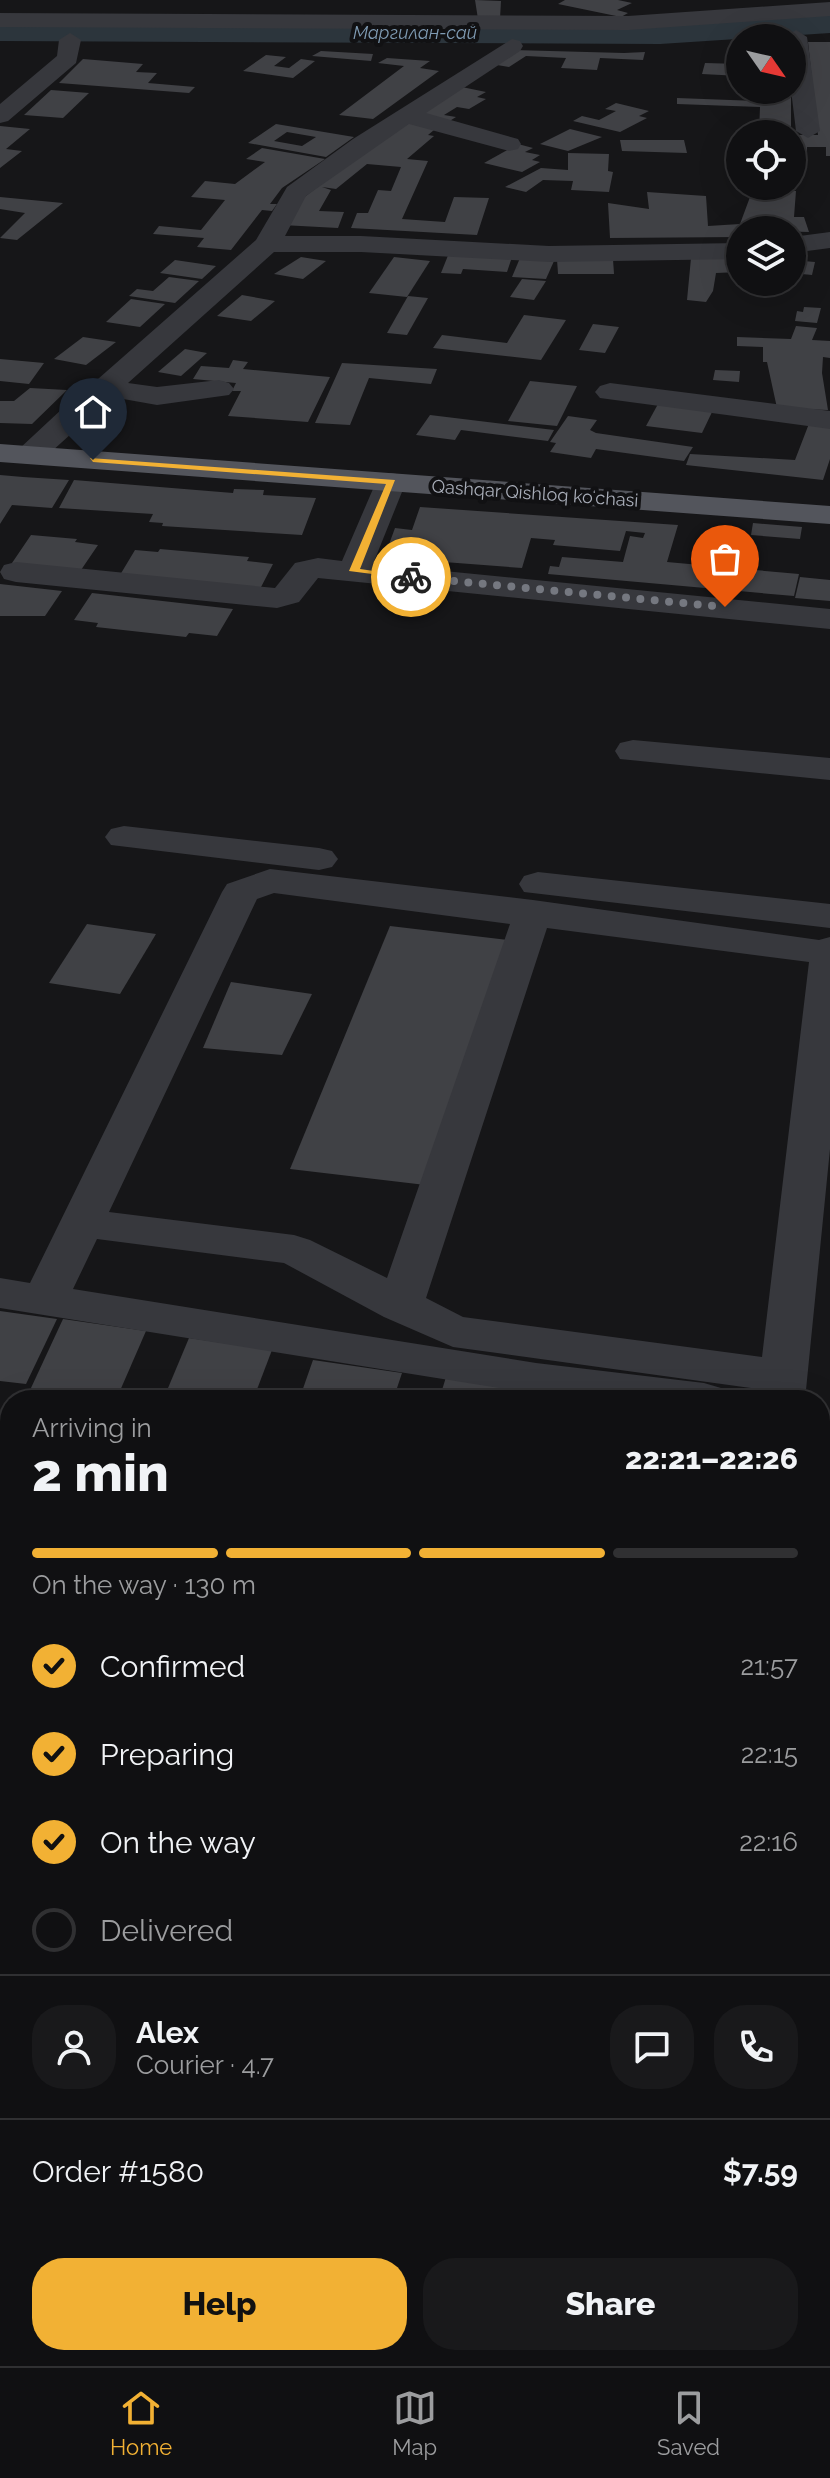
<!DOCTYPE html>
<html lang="en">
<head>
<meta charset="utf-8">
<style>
  :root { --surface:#101012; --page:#19191b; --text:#f1f3f6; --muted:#9c9d9f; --line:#303032; --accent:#f2b134 }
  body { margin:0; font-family:Raleway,sans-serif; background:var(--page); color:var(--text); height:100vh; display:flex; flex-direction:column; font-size:30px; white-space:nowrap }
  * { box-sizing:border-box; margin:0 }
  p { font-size:26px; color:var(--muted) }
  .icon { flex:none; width:44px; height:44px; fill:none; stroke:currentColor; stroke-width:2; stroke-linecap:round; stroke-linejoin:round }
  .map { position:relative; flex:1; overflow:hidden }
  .details { position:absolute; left:0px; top:1390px; width:830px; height:976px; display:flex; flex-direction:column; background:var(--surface); border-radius:32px 32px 0 0; box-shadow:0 8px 32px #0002,0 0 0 2px var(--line) }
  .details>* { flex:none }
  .needle { width:52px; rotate:124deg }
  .tools { position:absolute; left:726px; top:24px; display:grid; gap:16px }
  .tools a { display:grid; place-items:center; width:80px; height:80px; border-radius:50%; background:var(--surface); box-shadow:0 8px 32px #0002,0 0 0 2px var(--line); font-size:40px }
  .pin { position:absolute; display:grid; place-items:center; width:68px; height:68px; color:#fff; margin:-82px -34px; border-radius:50% 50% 50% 0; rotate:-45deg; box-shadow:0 0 8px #0007 }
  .pin .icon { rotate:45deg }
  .courier { position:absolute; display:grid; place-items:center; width:80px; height:80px; margin:-40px; border:6px solid #f2b134; border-radius:50%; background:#fff; color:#222; box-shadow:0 2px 10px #0007 }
  .overview em { font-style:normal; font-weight:800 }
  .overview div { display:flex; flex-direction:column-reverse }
  .overview { display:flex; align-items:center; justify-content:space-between; height:136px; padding:0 32px }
  h1 { font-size:52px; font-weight:800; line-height:60px }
  .bar { display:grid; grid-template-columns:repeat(4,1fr); gap:12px 8px; align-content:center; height:96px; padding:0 32px }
  .bar i { height:10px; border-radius:6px; background:var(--line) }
  .bar .selected { background:var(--accent) }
  .bar p { grid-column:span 4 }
  .line { display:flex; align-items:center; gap:20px; padding:0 32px; border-top:2px solid var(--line) }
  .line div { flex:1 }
  .round { display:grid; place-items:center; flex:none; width:84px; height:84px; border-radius:32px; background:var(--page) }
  ol { padding:0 32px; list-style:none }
  li { display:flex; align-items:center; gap:24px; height:88px }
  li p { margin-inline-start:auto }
  li .icon { padding:8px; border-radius:50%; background:var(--accent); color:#111; stroke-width:4 }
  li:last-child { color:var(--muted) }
  li i { width:44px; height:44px; border:4px solid var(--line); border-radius:50% }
  .action { display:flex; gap:16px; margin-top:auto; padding:16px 32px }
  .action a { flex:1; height:92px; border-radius:32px; background:var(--accent); color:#111; font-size:32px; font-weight:800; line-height:92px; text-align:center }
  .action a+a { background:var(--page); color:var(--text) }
  .menu { display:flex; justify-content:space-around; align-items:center; height:112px; border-top:2px solid var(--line); background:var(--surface); font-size:22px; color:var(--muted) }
  .menu a { display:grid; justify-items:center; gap:4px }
  .menu .selected { color:var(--accent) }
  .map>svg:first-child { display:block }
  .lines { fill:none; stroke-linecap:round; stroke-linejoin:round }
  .river { fill:#2c353c; fill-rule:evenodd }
  .building { fill:#404145; fill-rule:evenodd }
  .minor { fill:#37383d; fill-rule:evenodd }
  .major { fill:#53555c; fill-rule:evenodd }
  .route { fill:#f2b134 }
  .done { stroke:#757880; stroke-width:8; stroke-dasharray:0 14.4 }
  .labels { text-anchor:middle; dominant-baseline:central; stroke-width:8; stroke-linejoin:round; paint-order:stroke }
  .far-water-label { font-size:18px; font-style:italic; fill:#7f9bb3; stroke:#111113 }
  .far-street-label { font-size:18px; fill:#a8adb8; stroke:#111113 }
</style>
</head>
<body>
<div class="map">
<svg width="830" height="2366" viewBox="0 0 830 2366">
  <rect width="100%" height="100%" fill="#161618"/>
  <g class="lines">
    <polygon class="river" points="830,11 830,33 660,44 0,41 0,19 660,22"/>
  </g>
  <g class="building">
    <polygon points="475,0 501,1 500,19 478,19"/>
    <polygon points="565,0 618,0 632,3 617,10 628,13 621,17 558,4"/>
    <polygon points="808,42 830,42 830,156 826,156 826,147 807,147 807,159 792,158 792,135 818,135"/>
    <polygon points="513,50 624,53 645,52 643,60 600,58 597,70 561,68 566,58 526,56 509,67 491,64"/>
    <polygon points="321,51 373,54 371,61 312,56"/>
    <polygon points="266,55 286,57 274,66 289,68 301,59 315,61 293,78 243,71"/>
    <polygon points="387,58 430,61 420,68 439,71 373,119 339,115 404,66 378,63"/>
    <polygon points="83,59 143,64 136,72 157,73 148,83 195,87 189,93 59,83"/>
    <polygon points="705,63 740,64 740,76 702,74"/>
    <polygon points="457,86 486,92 477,97 486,99 469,109 457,107 444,115 456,117 448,122 411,115"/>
    <polygon points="51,90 89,93 63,118 24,115"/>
    <polygon points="758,90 791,90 791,134 759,133 760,107 677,104 677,98 757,101"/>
    <polygon points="616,103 649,111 639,116 647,118 620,132 573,121 582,116 599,120 616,111 605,109"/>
    <polygon points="404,120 440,125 428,135 434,136 407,159 428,161 402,219 445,222 454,197 489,198 477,235 351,228 357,213 368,213 378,190 391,191 401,167 367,164 336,189 322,187 331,190 319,211 344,212 338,228 282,225 289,209"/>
    <path d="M276,124L354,137L326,157L248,143ZM287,132L316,137L302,146L274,141Z"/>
    <polygon points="0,126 30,129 6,149 22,151 0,168"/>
    <polygon points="570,129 602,137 568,151 540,144"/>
    <polygon points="620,140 684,140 687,153 622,151"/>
    <polygon points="518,144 533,148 525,152 540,155 532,160 540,162 522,172 484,163"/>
    <polygon points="262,148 325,159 282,188 270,204 277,204 272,211 262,210 231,250 197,247 204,238 153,234 159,226 201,230 225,200 191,197 205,181 235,184 265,162 246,159"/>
    <polygon points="568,153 609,154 608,171 613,172 609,192 571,190 573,181 543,180 526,192 505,187 541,168 568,170"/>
    <polygon points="758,189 796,191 794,217 804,217 809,232 740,230 740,237 610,238 608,203 649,209 647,192 706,196 708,226 740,224 750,197 757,197"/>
    <polygon points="0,197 63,203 17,240 0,238 25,213 0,209"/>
    <polygon points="449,253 512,257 507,272 463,269 461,274 441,273"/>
    <polygon points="301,257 326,261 303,279 274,274"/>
    <polygon points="394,257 430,261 407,297 369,293"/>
    <polygon points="520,258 554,261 546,279 512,277"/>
    <polygon points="691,258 740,258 740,272 716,273 713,291 706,302 687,300"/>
    <polygon points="557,259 613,259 614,274 558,274"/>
    <polygon points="175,260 216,266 202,279 160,273"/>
    <polygon points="792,260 815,262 812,275 792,273"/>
    <polygon points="169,277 199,281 175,303 129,296 137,289 153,291"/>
    <polygon points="522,279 546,281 534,300 510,297"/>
    <polygon points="242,295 275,301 251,321 217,316"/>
    <polygon points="408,296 428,298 407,335 387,333"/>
    <polygon points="131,299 165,304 140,327 106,322"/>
    <polygon points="804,307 821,308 817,323 795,321 797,311 803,312"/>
    <polygon points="524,315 566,320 541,360 433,348 442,335 507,343"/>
    <polygon points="593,324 619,327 605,353 579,350"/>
    <polygon points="796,326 817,328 812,340 830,341 830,358 823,357 822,373 828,410 777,408 767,362 763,362 763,347 737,346 737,337 791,339"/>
    <polygon points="83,337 116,342 86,365 54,359"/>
    <polygon points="185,349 207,353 181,376 158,372"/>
    <polygon points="0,359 44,363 29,384 0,381"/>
    <polygon points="233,360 248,362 243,369 330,377 308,422 228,416 241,391 232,391 236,383 193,379 201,366 229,368"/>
    <polygon points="342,363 437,369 431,384 369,378 350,425 315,423"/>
    <polygon points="715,370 740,371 739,382 713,380"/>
    <polygon points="530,381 577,386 557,426 508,421"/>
    <polygon points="30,388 67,390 32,424 0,423 0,401 14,401"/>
    <polygon points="658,404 713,410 702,433 646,426"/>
    <polygon points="430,415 554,430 548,441 461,430 455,440 416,435"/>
    <polygon points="568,416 597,420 590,430 596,433 693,447 684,461 596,449 591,458 550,452 556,443 550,442"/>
    <polygon points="810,421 830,423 830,459 823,480 686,465 690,454 795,460"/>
    <polygon points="0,475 23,477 69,480 52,508 12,505 0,524"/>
    <polygon points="74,480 233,493 234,489 264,490 263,495 316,498 302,535 162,526 163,523 149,522 153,514 59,508"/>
    <polygon points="420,507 678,525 667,562 799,574 794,596 548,574 550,566 559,567 562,557 623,562 630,536 643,538 645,533 626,531 620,551 553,545 555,540 531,538 522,568 391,558 394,548 388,547 395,528 412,530"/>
    <polygon points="753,523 802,527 800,539 751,535"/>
    <polygon points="31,535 77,539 75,542 98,545 81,570 12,563"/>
    <polygon points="160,549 249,557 247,561 273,564 260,589 120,575 135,550 158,552"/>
    <polygon points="800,577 830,580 830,601 795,598"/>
    <polygon points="0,584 62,591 45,616 0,616"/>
    <polygon points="92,593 233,609 217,636 189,633 186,637 96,627 98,623 74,620"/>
    <polygon points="87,924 156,934 120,994 49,983"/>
    <polygon points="390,926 516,941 434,1186 290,1169"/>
    <polygon points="231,982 312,994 282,1055 203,1048"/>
    <polygon points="0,1311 57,1319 26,1384 0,1381"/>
    <polygon points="63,1319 146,1331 116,1400 31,1388"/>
    <polygon points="189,1338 272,1350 253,1400 163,1400"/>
    <polygon points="313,1360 402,1373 393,1400 299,1400"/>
    <polygon points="446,1377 529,1389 526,1400 439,1400"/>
    <polygon points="820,1568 830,1570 830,1691 820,1690"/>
    <polygon points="820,1716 830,1718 830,1871 822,1917"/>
    <polygon points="10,1733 10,1790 0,1788 0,1757"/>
    <polygon points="820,1972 830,1973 830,2002 822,2056"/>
    <polygon points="0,2214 10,2217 0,2247"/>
    <polygon points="118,2356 510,2356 507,2366 114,2366"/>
  </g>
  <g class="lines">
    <g class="minor">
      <polygon points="830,2 830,16 628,30 0,27 0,13 628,16"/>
      <polygon points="796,30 807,37 820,131 808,138 796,131 791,90 792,38 785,37"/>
      <polygon points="70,33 81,40 76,63 8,121 0,123 0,104 57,56 59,40"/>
      <polygon points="512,39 520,41 523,46 520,51 426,113 518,139 521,144 518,149 509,151 409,124 306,196 285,236 361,236 549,246 740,243 740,259 549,262 361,252 274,252 128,383 157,387 219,380 229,383 234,389 229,395 157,405 112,397 41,461 19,461 15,455 19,449 92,381 98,379 256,240 287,187 353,139"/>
      <polygon points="830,232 830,248 792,253 792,237"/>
      <polygon points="610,383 830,411 830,429 600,398 595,392 600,386"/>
      <polygon points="391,473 402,475 406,482 373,564 830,609 830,629 318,578 299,602 277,608 16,582 4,579 0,572 4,565 16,562 275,588 295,563 318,558 342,561 376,482 380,475"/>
      <polygon points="633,740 830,758 830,780 620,759 615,751 620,743"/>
      <polygon points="124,826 319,848 332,851 338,859 332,867 319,870 111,845 105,837 111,829"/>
      <path d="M270,869L533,900L819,940L830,937V1149L805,1400H757L758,1389L453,1347L384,1317L284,1263L97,1239L73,1289L536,1363L704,1383L721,1388L728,1400H574L0,1308V1278L30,1283L222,892L227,884ZM274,893L510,924L387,1278L310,1240L294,1235L109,1212L257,899ZM547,928L809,962L762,1357L463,1317L426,1298Z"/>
      <polygon points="538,872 830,904 830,928 524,892 519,884 524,876"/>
      <polygon points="0,1638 10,1640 10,1680 0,1678"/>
      <polygon points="0,2150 10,2153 10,2209 0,2206"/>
      <polygon points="591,2356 688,2356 692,2366 595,2366"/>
    </g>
    <polygon class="major" points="0,444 830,506 830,524 0,462"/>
  </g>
  <polygon class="route" points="90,458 395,480 360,569 416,577 411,579 349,571 386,484 93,462"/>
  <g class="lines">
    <polyline class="done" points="411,577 725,607"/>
  </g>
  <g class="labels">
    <g class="far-water-label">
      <text x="415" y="32">Маргилан-сай</text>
    </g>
    <g class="far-street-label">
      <text transform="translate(535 493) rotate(4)">Qashqar Qishloq koʻchasi</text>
    </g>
  </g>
</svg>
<div class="tools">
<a><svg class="needle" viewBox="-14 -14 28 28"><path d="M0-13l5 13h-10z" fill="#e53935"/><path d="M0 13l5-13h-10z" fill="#9c9d9f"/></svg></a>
<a><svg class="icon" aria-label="locate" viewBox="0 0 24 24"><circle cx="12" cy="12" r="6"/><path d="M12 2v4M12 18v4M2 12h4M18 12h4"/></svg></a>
<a><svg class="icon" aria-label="layers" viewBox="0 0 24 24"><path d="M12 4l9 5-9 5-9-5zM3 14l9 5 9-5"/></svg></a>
</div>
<div class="pin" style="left:725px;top:607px;background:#ea580c"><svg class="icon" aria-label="bag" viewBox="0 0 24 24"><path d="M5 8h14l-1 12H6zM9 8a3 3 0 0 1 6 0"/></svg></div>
<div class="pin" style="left:93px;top:460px;background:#1f2937"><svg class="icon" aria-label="home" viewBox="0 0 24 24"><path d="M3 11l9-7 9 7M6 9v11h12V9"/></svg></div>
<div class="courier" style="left:411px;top:577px"><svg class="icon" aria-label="bike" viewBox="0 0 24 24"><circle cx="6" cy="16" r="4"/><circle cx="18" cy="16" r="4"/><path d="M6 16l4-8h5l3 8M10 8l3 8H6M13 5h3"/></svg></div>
<section class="details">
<div class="overview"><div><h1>2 min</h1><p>Arriving in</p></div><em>22:21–22:26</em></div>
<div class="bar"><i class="selected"></i><i class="selected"></i><i class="selected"></i><i></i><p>On the way · 130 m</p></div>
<ol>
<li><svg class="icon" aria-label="check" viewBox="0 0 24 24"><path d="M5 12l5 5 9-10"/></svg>Confirmed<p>21:57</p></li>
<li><svg class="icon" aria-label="check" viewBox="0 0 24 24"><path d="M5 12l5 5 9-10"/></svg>Preparing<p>22:15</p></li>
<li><svg class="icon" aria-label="check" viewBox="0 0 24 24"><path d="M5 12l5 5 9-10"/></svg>On the way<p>22:16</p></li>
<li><i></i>Delivered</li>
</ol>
<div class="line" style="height:144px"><a class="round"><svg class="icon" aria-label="person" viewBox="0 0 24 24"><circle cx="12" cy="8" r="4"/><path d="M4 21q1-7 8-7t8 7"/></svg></a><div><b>Alex</b><p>Courier · 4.7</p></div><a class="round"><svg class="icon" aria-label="chat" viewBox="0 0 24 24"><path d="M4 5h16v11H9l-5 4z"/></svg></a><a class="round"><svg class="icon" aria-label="phone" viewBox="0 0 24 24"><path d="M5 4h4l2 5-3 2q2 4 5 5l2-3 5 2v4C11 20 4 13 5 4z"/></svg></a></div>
<div class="line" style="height:104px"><div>Order #1580</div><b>$7.59</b></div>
<div class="action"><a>Help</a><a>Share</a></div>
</section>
</div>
<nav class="menu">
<a class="selected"><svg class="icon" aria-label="home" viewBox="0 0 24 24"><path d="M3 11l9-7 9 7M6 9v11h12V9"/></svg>Home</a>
<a><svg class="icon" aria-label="map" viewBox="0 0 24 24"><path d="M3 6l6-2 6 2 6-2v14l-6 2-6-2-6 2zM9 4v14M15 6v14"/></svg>Map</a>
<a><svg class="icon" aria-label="saved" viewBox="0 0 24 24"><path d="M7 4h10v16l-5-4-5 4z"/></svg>Saved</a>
</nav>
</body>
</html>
